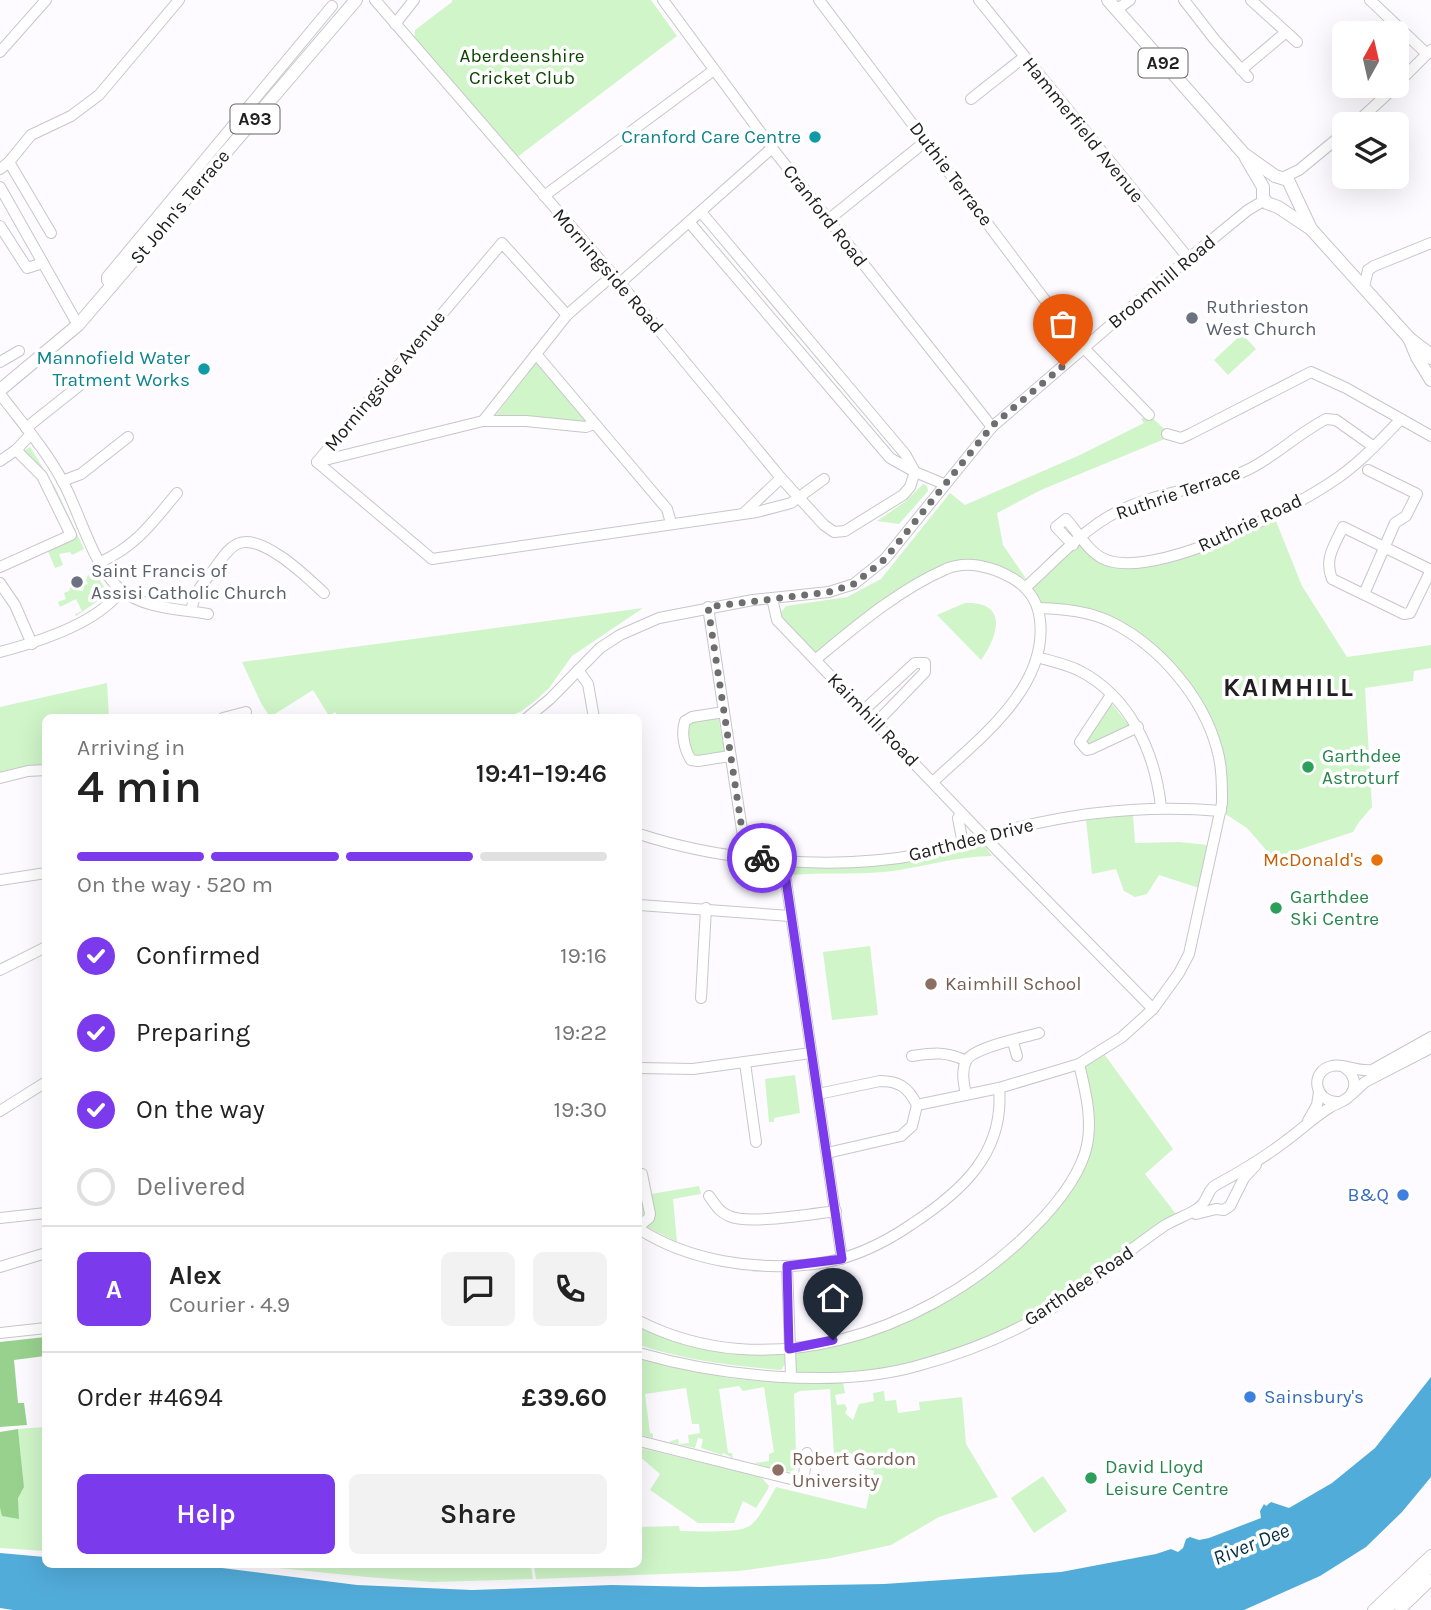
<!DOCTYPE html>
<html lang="en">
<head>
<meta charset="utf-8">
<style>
  :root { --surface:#fff; --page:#f2f2f2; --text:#222; --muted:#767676; --line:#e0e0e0; --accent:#7c3aed }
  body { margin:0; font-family:Karla,sans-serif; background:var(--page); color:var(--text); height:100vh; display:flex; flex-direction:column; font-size:26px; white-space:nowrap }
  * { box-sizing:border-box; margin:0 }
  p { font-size:23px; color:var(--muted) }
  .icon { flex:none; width:38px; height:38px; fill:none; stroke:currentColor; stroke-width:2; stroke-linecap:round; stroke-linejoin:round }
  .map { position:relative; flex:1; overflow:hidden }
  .panel { position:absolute; left:42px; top:714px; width:600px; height:854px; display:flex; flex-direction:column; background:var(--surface); border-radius:10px; box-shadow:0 7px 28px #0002 }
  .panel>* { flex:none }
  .needle { width:46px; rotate:8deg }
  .tools { position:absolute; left:1332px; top:21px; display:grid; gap:14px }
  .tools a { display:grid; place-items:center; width:77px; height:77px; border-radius:10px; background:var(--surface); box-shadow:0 7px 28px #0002; font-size:35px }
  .pin { position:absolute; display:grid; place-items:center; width:60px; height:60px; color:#fff; margin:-72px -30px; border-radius:50% 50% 50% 0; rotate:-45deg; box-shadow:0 0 7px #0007 }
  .pin .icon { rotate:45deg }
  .courier { position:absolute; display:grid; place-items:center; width:70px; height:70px; margin:-35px; border:5px solid #7c3aed; border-radius:50%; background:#fff; color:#222; box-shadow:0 2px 9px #0007 }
  .headline em { font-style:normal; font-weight:600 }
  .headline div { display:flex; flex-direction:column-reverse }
  .headline { display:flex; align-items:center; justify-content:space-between; height:119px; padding:0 35px }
  h1 { font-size:46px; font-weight:600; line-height:52px }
  .bar { display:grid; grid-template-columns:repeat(4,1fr); gap:10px 7px; align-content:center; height:84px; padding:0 35px }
  .bar i { height:9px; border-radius:5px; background:var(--line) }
  .bar .selected { background:var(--accent) }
  .bar p { grid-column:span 4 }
  .line { display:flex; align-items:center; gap:18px; padding:0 35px; border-top:2px solid var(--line) }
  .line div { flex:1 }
  .round { display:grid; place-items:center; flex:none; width:74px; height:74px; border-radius:10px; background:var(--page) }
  ol { padding:0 35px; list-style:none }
  li { display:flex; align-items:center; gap:21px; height:77px }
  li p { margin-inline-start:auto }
  li .icon { padding:7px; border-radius:50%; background:var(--accent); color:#fff; stroke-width:4 }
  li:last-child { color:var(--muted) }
  li i { width:38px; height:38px; border:4px solid var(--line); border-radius:50% }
  .primary-button { display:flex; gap:14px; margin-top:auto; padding:14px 35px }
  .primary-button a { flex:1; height:80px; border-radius:10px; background:var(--accent); color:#fff; font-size:28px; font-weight:600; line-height:80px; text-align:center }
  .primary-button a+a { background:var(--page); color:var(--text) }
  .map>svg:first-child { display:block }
  .green { fill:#cff5c8 }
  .forest { fill:#98d18e }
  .water { fill:#52acda }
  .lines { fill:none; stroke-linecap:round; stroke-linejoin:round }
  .stream { stroke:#52acda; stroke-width:2.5 }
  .minor-casing { stroke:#c8c6ca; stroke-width:12 }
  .major-casing { stroke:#c8c6ca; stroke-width:14 }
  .minor { stroke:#fff; stroke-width:10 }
  .major { stroke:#fff; stroke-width:12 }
  .done { stroke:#6e6d6f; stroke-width:7; stroke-dasharray:0 12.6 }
  .route { stroke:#7c3aed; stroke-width:9 }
  .culture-dot { fill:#0f9aa8; stroke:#fff; stroke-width:2.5 }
  .worship-dot { fill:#6b7280; stroke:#fff; stroke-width:2.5 }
  .leisure-dot { fill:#2e9e5b; stroke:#fff; stroke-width:2.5 }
  .food-dot { fill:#e8710a; stroke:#fff; stroke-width:2.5 }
  .education-dot { fill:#8d6e63; stroke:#fff; stroke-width:2.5 }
  .shop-dot { fill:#3f7fe0; stroke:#fff; stroke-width:2.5 }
  .labels { text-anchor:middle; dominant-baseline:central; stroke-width:7; stroke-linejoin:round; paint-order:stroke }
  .shield { fill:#fff; stroke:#646364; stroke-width:2 }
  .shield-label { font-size:18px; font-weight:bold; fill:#212021 }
  .park-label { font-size:19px; fill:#0c4500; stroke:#fff }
  .street-label { font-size:19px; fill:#212021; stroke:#fff }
  .culture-label { font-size:19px; fill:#0d838f; stroke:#fff; text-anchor:end }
  .worship-label { font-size:19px; fill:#5b616d; stroke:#fff; text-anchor:start }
  .leisure-label { font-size:19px; fill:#27864d; stroke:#fff; text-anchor:start }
  .food-label { font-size:19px; fill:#c56008; stroke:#fff; text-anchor:end }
  .education-label { font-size:19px; fill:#785e54; stroke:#fff; text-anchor:start }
  .shop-label { font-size:19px; fill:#366cbe; stroke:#fff; text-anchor:end }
  .water-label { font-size:21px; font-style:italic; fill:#052f42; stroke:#fff }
  .district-label { font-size:26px; font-weight:bold; letter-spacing:2px; fill:#212021; stroke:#fff }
</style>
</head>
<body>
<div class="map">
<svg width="1431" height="1610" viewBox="0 0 1431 1610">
  <rect width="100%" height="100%" fill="#fdfbff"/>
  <g class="green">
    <polygon points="452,0 651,0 677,36 512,161 414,47 415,30 452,2"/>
    <polygon points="1242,334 1256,349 1228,375 1214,360"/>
    <polygon points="535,364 538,364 585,420 584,423 537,417 497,417 496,415"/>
    <polygon points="1149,415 1172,436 1041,490 997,513 1003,545 1027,580 993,564 952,564 815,655 780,620 780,614 786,606 847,597 881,579 950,493 965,505 1080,455 1144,423 1141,419"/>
    <polygon points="30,447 56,489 84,549 72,555 70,552 59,554 63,565 55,568 48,551 75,539 52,491 22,452"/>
    <polygon points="923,484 927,486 928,491 899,524 877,521 906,501"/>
    <polygon points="1274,516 1302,586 1347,657 1431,645 1431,668 1414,671 1413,681 1365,688 1372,807 1359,822 1353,832 1273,858 1247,828 1221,811 1217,750 1176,674 1111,622 1039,608 1026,587 1082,537 1111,561 1159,558"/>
    <polygon points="88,575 99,579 105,588 102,598 76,616 75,614 82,611 76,599 60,607 58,602 66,599 64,593 69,591 71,586 73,590 83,591 84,585 88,584 86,580"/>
    <path d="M965,603C1009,601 998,636 981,660L937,615Z"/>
    <polygon points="643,608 572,656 549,688 535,701 520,712 506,717 338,717 335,712 329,716 313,690 270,717 261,703 242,662"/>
    <polygon points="107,683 109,717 46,718 45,767 0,774 0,707"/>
    <polygon points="1111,703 1130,727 1088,747 1085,737"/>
    <polygon points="718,716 725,754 700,758 691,754 686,725 690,721"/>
    <polygon points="1133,815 1135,843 1179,842 1208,845 1199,888 1159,875 1147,894 1135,897 1124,891 1116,869 1092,874 1086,820"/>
    <path d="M984,845L992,856C955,856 921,868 884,872C854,875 822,872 792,875L791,870L794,867L882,865L925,859Z"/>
    <polygon points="870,946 878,1015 832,1020 823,952"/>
    <polygon points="1102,1051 1173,1149 1145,1174 1179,1218 1012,1331 893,1372 791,1376 790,1349 868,1332 981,1274 1062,1194 1088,1142 1079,1064"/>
    <polygon points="795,1075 800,1113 774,1118 774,1122 769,1122 765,1079"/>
    <polygon points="699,1186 701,1194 673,1199 677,1242 639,1223 639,1196"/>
    <path d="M639,1324L659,1333L781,1352L784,1355L785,1364L781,1370C733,1366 685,1360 639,1345Z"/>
    <path d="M639,1359L728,1378L759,1381L843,1382L845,1393L835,1395L837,1405L845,1404L847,1409L845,1413L853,1420L859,1404L874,1401L873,1393L884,1391L885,1401L896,1400L898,1413L920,1410L919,1402L962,1397L966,1444L998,1497L939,1517L891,1545L831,1558L739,1571L536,1579L534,1566L532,1565L639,1564V1527L679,1526L680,1531C694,1531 741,1534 751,1525C761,1516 769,1499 776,1487L866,1509L874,1471L825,1458L823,1464L814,1462L815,1457L834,1454L830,1389L800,1391L794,1394L796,1452H801C801,1484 774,1468 754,1463L769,1461V1454L774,1452L764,1387L743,1391L739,1386L719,1389L728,1453H732L733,1458L723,1453L722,1455L701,1448L703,1439L698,1438L695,1448L668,1442L678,1439L679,1444L689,1443L688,1435L700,1433L699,1424H692L686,1388L645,1394L650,1433L653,1434V1438L639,1435Z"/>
    <polygon points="45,1427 45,1551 0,1548 0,1508 3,1516 19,1518 18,1497 24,1487 18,1429"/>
    <polygon points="641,1448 761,1477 769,1486 768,1489 756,1508 743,1501 734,1523 698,1523 650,1490 660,1474 639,1456"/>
    <polygon points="1043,1476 1067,1511 1034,1533 1011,1498"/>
    <polygon points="250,1565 526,1565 531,1567 533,1579 432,1582 367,1577"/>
  </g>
  <g class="forest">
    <polygon points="45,1337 45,1356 14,1360 18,1403 24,1403 27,1425 0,1427 0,1342"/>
    <polygon points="18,1429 24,1487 18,1498 19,1519 2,1516 0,1508 0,1432"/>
  </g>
  <polygon class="water" points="1431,1377 1431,1477 1402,1512 1366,1547 1320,1576 1244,1610 13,1610 0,1608 0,1553 45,1557 46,1564 190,1564 357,1585 472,1590 612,1585 701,1587 884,1584 1061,1572 1156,1554 1171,1549 1178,1552 1183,1548 1186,1539 1190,1537 1199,1540 1209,1538 1261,1518 1260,1511 1264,1504 1266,1506 1271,1502 1289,1508 1332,1483 1375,1448"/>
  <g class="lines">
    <polyline class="stream" points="1372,86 1381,96"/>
    <defs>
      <g id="minor">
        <polyline points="375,0 620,283 781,478 824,525 834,532 845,531 903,495 910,487 915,472 944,484"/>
        <polyline points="663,0 772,148 992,427"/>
        <polyline points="819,0 1045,300 1080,344 1149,415"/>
        <polyline points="979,0 1189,259"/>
        <polyline points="1184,0 1215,40 1248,77"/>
        <polyline points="1251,0 1297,42"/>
        <polyline points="1370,0 1427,54"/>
        <polyline points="1116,10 1130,0"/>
        <polyline points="395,24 414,0"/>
        <polyline points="0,52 46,0"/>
        <polyline points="1241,70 1285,33"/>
        <polyline points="1396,85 1431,50"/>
        <polyline points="971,99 1024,57"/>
        <polyline points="1355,124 1396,86"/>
        <polyline points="9,162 51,233"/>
        <polyline points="0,169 9,162 31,135 71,116 99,95 179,0"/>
        <polyline points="1284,177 1299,170 1344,133"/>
        <polyline points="0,187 78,325"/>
        <polyline points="544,196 714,70"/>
        <polyline points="701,212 905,454 915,472"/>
        <polyline points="828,220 926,141"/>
        <polyline points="689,222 890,458 915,472"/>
        <polyline points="0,226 27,268 43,263"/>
        <polyline points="620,283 772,148"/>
        <polyline points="112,287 107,280 107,277 332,6"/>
        <polyline points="1364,287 1368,270 1374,266 1431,243"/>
        <polyline points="567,315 502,243 317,462 432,559 757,512 791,503 824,479"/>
        <polyline points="536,354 667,509 671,523"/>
        <polyline points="0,362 19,351"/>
        <path d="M0,394C22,423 46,450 63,482C80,513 93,567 121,590C145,609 180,609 208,614"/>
        <polyline points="483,421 567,315 613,275"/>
        <polyline points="26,428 80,385"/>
        <polyline points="1167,434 1181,438 1190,434 1311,372 1346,388 1431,436"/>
        <polyline points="0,461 16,450 31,434"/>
        <polyline points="317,462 483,421 526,421 586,427 594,424"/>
        <polyline points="62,481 81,474 128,437"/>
        <polyline points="744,513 781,478"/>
        <path d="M1343,527L1431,570L1410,613L1404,614L1332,579C1324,559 1334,546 1343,527Z"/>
        <path d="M1073,545L1056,527L1066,519C1077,531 1087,550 1102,558C1149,583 1288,511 1330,483C1357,466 1379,442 1401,419"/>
        <path d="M101,562C137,545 152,523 177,493"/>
        <polyline points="0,567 71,535 42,476 16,450"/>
        <polyline points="0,583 15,605 32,644"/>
        <path d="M1026,587C1054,562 1083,529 1117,512C1157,491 1204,490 1245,471C1274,458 1297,434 1326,419L1336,420L1374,447"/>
        <polyline points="1364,594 1395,523 1406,516 1417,494 1368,470"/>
        <polyline points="772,598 777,620 998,851 1153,1009"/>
        <polyline points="708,607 746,856"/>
        <path d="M191,611C195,591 202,585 214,569C221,560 227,549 237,544C261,532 307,577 324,593"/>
        <path d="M0,652C38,642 99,623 121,590"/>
        <path d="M1037,657C1051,661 1065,664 1078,670C1130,696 1155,752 1161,807"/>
        <path d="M815,660C855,627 898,590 946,569C968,560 993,567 1012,578C1028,587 1038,602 1040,620C1048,689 977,740 933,782"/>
        <polyline points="578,670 588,684 594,718"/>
        <polyline points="1111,695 1080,742 1087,750 1091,749 1138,727"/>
        <polyline points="864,710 915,663 925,663 925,672 876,723"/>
        <path d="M724,712L692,717L685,721C681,733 684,749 691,760L698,761L730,756"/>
        <polyline points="223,718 246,712"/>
        <polyline points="527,718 550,699 600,648 620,635 659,618 753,600 829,592 854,584 885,559 992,427 1171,273 1248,210 1265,200"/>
        <polyline points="0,778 28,771 46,770"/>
        <polyline points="961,813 958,818 963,844"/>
        <path d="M639,834C725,862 834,871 923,854C955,848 985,836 1016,828C1084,811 1152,805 1221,811"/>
        <polyline points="783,860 842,1259"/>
        <polyline points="0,880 46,873"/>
        <polyline points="639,905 790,916"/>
        <polyline points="0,970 46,947"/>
        <polyline points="701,998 706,908"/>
        <polyline points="1013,1042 1017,1056"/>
        <path d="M912,1056C933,1053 947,1051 966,1061"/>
        <polyline points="745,1063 756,1142"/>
        <polyline points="639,1068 693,1069 811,1053"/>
        <path d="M818,1094L880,1081C899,1081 908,1087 917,1105L912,1126L901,1136L827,1153"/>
        <polyline points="1352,1094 1365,1082 1431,1048"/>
        <path d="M966,1095C964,1085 961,1071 966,1061C973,1047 1023,1038 1039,1033"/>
        <path d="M1339,1102C1314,1103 1309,1071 1332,1066C1343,1063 1356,1072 1372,1070L1431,1037"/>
        <path d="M917,1105L999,1088L1079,1064L1122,1037L1153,1009L1179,973L1189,954L1222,803C1222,785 1222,766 1217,749C1203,697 1160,647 1113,623C1090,611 1064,609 1039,608"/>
        <polyline points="0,1111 46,1082"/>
        <polyline points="1308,1121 1317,1105 1319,1092"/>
        <path d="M709,1196C715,1204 719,1212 729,1216C748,1225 812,1214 836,1211"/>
        <polyline points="1196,1214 1216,1209 1224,1210 1230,1206 1244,1178 1256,1165"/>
        <polyline points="0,1218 46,1213"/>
        <polyline points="639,1226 649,1218 650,1214 642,1174"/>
        <path d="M639,1229C689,1261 755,1271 814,1264C849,1260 883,1244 912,1224C961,1192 1005,1153 999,1088"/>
        <polyline points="787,1266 791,1376"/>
        <polyline points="0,1267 46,1253"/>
        <path d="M639,1321C766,1386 920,1333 1019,1242C1045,1218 1074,1187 1085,1153C1094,1124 1086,1093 1079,1064"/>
        <polyline points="0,1333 46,1328"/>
        <path d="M639,1353C719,1376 835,1389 917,1366C957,1355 998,1340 1035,1319C1080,1292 1120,1256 1164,1226C1175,1219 1186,1216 1197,1209C1209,1202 1206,1190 1216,1185C1240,1172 1265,1157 1287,1140C1301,1130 1314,1117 1329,1108C1336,1103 1346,1102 1351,1094C1358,1084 1353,1073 1344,1067"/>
        <polyline points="639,1441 803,1482 807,1453"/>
        <polyline points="1373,1610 1431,1555"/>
        <polyline points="1400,1610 1431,1580"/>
      </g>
      <g id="major">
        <polyline points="1108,0 1244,154 1275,176 1288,180 1311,229 1409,338 1426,351 1431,358"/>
        <polyline points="1246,158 1263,187 1263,197 1267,203 1278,207 1311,229"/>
        <polyline points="1409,338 1417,357 1431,380"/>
        <polyline points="0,390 78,325 356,0"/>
        <polyline points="1385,1610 1431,1566"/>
      </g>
    </defs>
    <use href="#minor" class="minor-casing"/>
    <use href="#major" class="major-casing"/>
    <use href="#minor" class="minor"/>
    <use href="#major" class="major"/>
  </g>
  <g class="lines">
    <polyline class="done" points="762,858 746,856 708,607 829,592 854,584 885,559 992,426 1063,366"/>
    <polyline class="route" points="762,858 783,860 842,1259 787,1266 789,1349 833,1340"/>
  </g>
  <g class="culture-dot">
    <circle cx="815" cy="137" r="7"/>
    <circle cx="204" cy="369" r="7"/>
  </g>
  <g class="worship-dot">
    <circle cx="1192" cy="318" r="7"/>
    <circle cx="77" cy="582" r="7"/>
  </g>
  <g class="leisure-dot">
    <circle cx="1308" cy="767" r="7"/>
    <circle cx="1276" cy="908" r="7"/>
    <circle cx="1091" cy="1478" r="7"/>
  </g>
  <circle class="food-dot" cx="1377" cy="860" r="7"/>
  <g class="education-dot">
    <circle cx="931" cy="984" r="7"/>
    <circle cx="778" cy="1470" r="7"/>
  </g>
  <g class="shop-dot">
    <circle cx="1403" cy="1195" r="7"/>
    <circle cx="1250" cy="1397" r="7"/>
  </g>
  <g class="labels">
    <g class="shield">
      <rect x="1138.5" y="48.5" width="49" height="29" rx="5"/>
      <rect x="230.5" y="104.5" width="49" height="29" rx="5"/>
    </g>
    <g class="shield-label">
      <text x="1163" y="63">A92</text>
      <text x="255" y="119">A93</text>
    </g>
    <g class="park-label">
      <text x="522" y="56">Aberdeenshire<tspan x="522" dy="22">Cricket Club</tspan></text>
    </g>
    <g class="street-label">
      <text transform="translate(1083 130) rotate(51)">Hammerfield Avenue</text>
      <text transform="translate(951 174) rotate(53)">Duthie Terrace</text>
      <text transform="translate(180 207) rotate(-50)">St John's Terrace</text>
      <text transform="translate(825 216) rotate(52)">Cranford Road</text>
      <text transform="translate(608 271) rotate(49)">Morningside Road</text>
      <text transform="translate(1162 282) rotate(-40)">Broomhill Road</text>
      <text transform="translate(385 381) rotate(-50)">Morningside Avenue</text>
      <text transform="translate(1178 493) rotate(-19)">Ruthrie Terrace</text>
      <text transform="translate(1250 523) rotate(-25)">Ruthrie Road</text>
      <text transform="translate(873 720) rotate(46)">Kaimhill Road</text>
      <text transform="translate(971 840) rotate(-14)">Garthdee Drive</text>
      <text transform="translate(1079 1286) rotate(-34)">Garthdee Road</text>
    </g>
    <g class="culture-label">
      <text x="801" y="137">Cranford Care Centre</text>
      <text x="190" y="358">Mannofield Water<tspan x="190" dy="22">Tratment Works</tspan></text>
    </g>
    <g class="worship-label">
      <text x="1206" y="307">Ruthrieston<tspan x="1206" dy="22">West Church</tspan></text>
      <text x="91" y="571">Saint Francis of<tspan x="91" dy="22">Assisi Catholic Church</tspan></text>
    </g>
    <g class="leisure-label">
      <text x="1322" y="756">Garthdee<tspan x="1322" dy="22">Astroturf</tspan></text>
      <text x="1290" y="897">Garthdee<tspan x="1290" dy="22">Ski Centre</tspan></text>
      <text x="1105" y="1467">David Lloyd<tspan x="1105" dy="22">Leisure Centre</tspan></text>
    </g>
    <g class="food-label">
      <text x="1363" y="860">McDonald's</text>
    </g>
    <g class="education-label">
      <text x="945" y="984">Kaimhill School</text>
      <text x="792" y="1459">Robert Gordon<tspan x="792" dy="22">University</tspan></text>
    </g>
    <g class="shop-label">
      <text x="1389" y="1195">B&amp;Q</text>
      <text x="1264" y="1397" text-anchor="start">Sainsbury's</text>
    </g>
    <g class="water-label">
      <text transform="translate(1251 1544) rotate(-22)">River Dee</text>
    </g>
    <g class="district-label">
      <text x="1289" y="687">KAIMHILL</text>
    </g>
  </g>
</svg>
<div class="tools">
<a><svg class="needle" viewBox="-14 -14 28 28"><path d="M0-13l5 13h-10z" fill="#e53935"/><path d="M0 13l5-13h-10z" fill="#767676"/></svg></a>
<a><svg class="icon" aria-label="layers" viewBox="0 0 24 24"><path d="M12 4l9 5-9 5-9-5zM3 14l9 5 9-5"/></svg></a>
</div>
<div class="pin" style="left:1063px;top:366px;background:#ea580c"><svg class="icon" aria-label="bag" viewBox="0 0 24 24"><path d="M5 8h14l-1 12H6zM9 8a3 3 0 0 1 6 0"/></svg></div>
<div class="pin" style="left:833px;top:1340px;background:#1f2937"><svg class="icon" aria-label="home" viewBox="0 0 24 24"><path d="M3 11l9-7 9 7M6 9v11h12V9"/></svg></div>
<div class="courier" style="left:762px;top:858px"><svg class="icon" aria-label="bike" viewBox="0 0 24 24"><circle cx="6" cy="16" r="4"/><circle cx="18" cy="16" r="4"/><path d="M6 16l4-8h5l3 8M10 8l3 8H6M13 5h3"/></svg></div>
<section class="panel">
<div class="headline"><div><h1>4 min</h1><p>Arriving in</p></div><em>19:41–19:46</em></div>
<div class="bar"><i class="selected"></i><i class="selected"></i><i class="selected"></i><i></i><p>On the way · 520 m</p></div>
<ol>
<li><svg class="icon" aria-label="check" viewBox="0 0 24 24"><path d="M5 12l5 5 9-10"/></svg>Confirmed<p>19:16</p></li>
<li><svg class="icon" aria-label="check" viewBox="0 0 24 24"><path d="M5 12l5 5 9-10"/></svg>Preparing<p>19:22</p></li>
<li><svg class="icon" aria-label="check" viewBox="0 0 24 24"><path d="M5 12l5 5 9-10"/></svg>On the way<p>19:30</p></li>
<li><i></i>Delivered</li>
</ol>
<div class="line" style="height:126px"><b class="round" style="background:var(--accent);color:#fff">A</b><div><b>Alex</b><p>Courier · 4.9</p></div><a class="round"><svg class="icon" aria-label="chat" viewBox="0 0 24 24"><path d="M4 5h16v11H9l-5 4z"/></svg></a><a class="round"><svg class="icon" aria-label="phone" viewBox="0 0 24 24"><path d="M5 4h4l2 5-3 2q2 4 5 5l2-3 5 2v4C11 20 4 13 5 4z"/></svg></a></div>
<div class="line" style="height:91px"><div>Order #4694</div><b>£39.60</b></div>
<div class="primary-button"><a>Help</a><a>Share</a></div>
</section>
</div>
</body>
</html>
